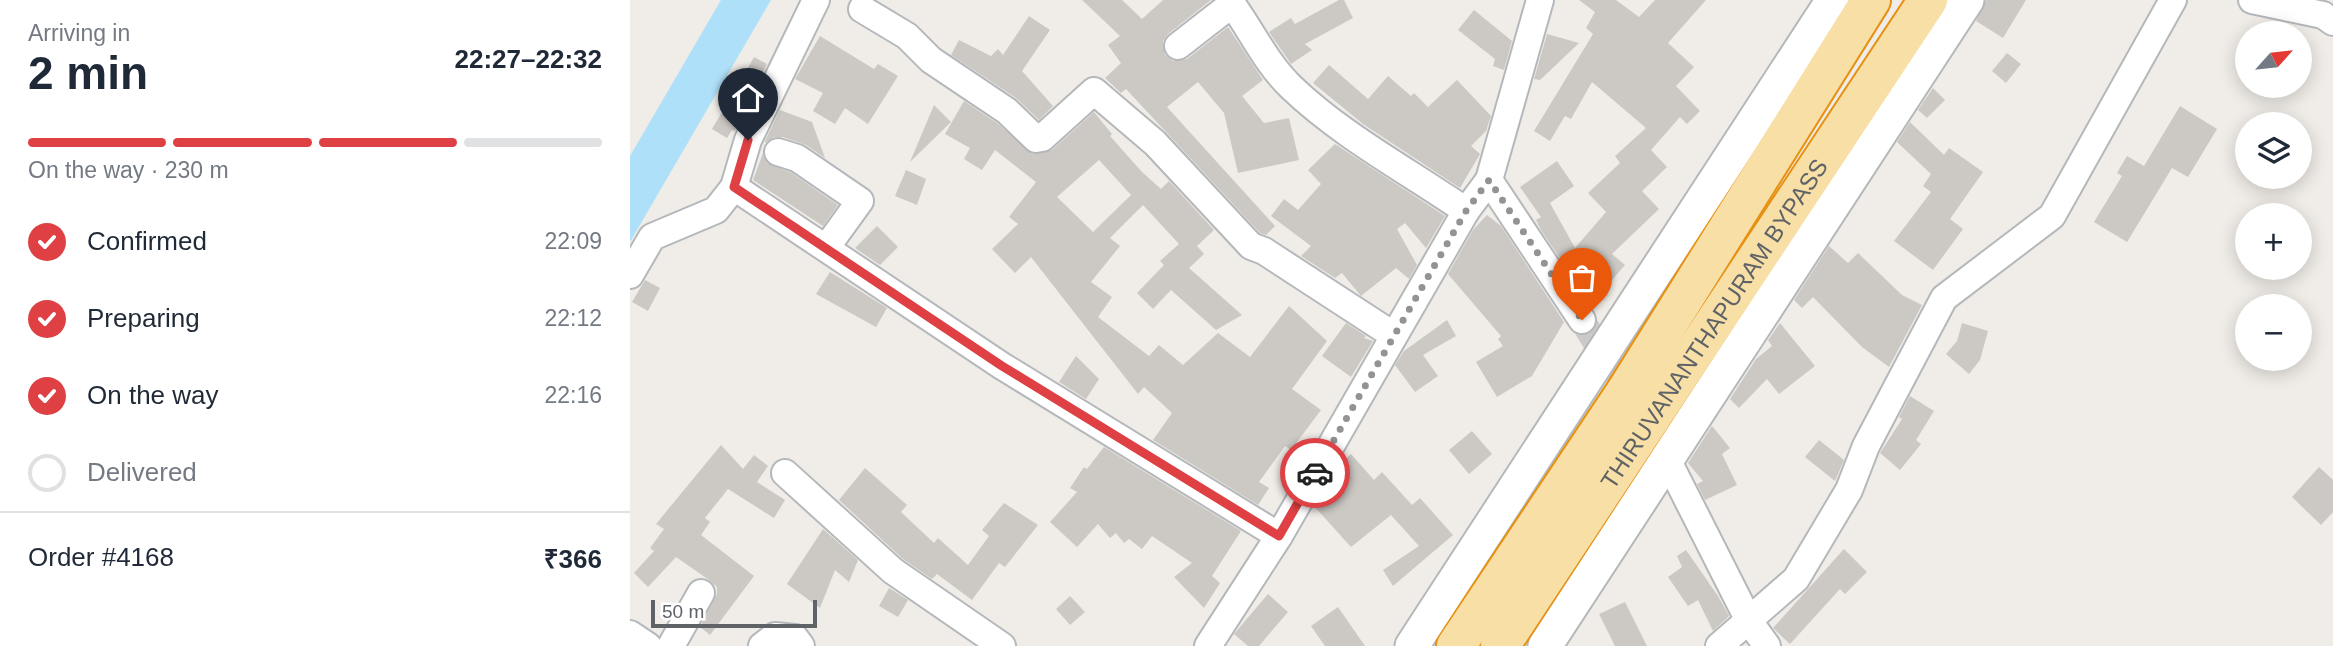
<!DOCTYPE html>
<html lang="en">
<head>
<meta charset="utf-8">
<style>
  :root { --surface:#fff; --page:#f6f6f7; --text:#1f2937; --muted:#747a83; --line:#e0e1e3; --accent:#de4043 }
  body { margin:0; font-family:Arial,sans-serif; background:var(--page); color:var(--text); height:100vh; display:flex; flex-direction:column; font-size:26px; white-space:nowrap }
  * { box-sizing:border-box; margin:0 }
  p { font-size:23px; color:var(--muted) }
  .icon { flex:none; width:38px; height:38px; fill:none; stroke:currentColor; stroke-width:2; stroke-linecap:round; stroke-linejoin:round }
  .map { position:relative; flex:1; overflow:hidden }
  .details { display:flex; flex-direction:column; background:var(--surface); width:630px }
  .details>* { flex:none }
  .needle { width:46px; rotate:63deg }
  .buttons { position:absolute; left:1605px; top:21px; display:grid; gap:14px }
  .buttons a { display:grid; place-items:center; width:77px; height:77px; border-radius:50%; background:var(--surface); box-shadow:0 4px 18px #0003; font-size:35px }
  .scale { position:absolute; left:21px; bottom:18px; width:166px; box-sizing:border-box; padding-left:7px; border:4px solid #5f6367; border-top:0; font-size:19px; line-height:24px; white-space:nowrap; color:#5f6367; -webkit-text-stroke:5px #fff; paint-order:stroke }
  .pin { position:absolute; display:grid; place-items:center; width:60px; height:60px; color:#fff; margin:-72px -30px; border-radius:50% 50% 50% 0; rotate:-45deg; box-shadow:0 0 7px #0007 }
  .pin .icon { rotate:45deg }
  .courier { position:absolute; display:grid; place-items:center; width:70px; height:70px; margin:-35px; border:5px solid #de4043; border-radius:50%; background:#fff; color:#222; box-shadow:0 2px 9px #0007 }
  .headline em { font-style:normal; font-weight:800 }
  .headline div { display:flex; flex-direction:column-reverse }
  .headline { display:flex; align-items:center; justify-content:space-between; height:119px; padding:0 28px }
  h1 { font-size:46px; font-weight:800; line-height:52px }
  .bar { display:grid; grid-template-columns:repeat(4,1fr); gap:10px 7px; align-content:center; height:84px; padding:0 28px }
  .bar i { height:9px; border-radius:5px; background:var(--line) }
  .bar .current { background:var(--accent) }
  .bar p { grid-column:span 4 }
  .line { display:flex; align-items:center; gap:18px; padding:0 28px; border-top:2px solid var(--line) }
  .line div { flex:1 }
  ol { padding:0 28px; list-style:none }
  li { display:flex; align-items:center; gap:21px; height:77px }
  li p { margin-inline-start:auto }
  li .icon { padding:7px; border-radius:50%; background:var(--accent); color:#fff; stroke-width:4 }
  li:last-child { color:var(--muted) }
  li i { width:38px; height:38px; border:4px solid var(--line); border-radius:50% }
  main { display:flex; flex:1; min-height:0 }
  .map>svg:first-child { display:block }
  .water { fill:#afe0f9 }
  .building { fill:#ccc8c4; fill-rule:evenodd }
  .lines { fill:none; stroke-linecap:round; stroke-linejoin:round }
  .minor-tunnel { stroke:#cccac8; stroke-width:26; stroke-dasharray:26 13; stroke-linecap:butt }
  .minor-casing { stroke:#b5b8bb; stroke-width:30 }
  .tertiary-casing { stroke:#b5b8bb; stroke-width:37 }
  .trunk-casing { stroke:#e79011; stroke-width:42 }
  .minor { stroke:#fff; stroke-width:26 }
  .tertiary { stroke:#fff; stroke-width:33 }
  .trunk { stroke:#f8dfa6; stroke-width:38 }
  .done { stroke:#929394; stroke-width:7; stroke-dasharray:0 12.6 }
  .route { stroke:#de4043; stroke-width:9 }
  .labels { text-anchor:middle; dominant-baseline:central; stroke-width:6; stroke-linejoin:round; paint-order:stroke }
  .street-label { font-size:24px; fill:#5f6367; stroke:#fff }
</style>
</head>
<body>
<main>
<section class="details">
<div class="headline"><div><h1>2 min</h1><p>Arriving in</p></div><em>22:27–22:32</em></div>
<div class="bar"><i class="current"></i><i class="current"></i><i class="current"></i><i></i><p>On the way · 230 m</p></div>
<ol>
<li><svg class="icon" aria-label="check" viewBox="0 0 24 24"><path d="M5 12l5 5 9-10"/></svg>Confirmed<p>22:09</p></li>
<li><svg class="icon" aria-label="check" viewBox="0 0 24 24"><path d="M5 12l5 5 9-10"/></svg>Preparing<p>22:12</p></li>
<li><svg class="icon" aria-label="check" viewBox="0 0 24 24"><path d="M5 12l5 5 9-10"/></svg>On the way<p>22:16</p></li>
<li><i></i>Delivered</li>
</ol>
<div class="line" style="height:91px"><div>Order #4168</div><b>₹366</b></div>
</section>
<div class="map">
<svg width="1703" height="646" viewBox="0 0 1703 646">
  <rect width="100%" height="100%" fill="#f0ede8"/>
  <polygon class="water" points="91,0 141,0 0,242 0,156"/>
  <g class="building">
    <polygon points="452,0 492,0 512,19 533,0 581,0 538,34 533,41 535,55 543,61 557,59 598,27 633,80 612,96 634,123 659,118 669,160 608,173 594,113 568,82 537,107 645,226 636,235 630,233 496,89 491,93 475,78 491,63 478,45 490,36"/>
    <polygon points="709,0 714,0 723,18 675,44 682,50 661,64 639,32 661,18 665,24"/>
    <polygon points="949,0 986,0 1009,17 1025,0 1076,0 1038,43 1064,67 1046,86 1070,111 1057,124 1050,117 1021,150 1037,167 1012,191 1029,209 982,254 995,265 963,302 953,293 911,230 906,220 911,217 890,187 927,161 944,186 920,203 945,248 976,212 958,193 990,163 985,156 1016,128 962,82 941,119 935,116 920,141 904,131 963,34 956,28 965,12"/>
    <polygon points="1356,0 1396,0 1373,38 1346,21"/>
    <polygon points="844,10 882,41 874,70 863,66 865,59 828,30"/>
    <polygon points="399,16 420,30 392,71 423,106 409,120 386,98 321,55 329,40 361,56 368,49 373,55"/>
    <polygon points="917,34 949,43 910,80 904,79"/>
    <polygon points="190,36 244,69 248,64 268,76 238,124 215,108 205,124 183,111 193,93 165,79"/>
    <polygon points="1377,53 1391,64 1376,83 1362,71"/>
    <polygon points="124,57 137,64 129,81 115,73"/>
    <polygon points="699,65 738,99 758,76 781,96 784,93 798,107 827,80 861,116 856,131 841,146 850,154 830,188 733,124 683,83"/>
    <polygon points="1303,88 1315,100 1297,118 1288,110"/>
    <path d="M334,101L367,123L402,154L422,150L464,112L482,134L480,136L512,172L531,189L539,181L584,230L567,246L574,254L559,268L612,315L586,330L541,290L523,309L507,293L534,265L530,261L549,244L513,205L480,238L490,246L461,282L482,297L468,317L519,356L529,345L553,365L588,333L620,357L659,306L697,341L662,389L691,410L661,450L655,446L629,482L639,488L628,505L523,440L542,413L514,387L508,394L401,257L385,273L362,249L388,224L379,217L406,182L365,150L352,170L334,159L340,148L315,134ZM469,160L501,195L463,232L427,197Z"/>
    <polygon points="98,102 114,112 105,131 102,130 97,138 82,129"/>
    <polygon points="304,105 321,122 280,162"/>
    <polygon points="1550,106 1587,129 1558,177 1542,168 1497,242 1464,222 1492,176 1487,173 1497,156 1514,166"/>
    <polygon points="150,110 182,122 195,158 176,145 153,137 144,137 134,143"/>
    <polygon points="1280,122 1314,155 1319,148 1353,172 1320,219 1333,229 1303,270 1264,241 1301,192 1293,186 1301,174 1267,142"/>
    <polygon points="705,144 815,216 796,248 775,223 767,229 787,265 779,279 766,268 731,296 712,273 705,278 671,256 681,246 641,216 654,199 668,210 691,184 678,170"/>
    <polygon points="133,153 137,163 160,172 208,205 193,226 123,180"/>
    <polygon points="276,170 296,179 287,205 265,196"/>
    <polygon points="857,215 871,226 934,322 902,376 867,397 846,362 873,346 868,339 871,336 818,274 843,230"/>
    <polygon points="247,226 268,247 250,265 225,248"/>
    <polygon points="1199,246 1218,263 1228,253 1272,295 1292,305 1259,367 1232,347 1183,297 1172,308 1164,300"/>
    <polygon points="200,272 257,308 246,327 186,294"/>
    <polygon points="15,280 30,288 18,311 2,302"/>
    <polygon points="817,320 826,336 793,355 808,376 785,392 765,365 774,351"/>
    <polygon points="716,323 736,336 734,338 743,341 721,377 692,356"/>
    <polygon points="1150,323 1185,366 1149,394 1137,379 1109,408 1100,399 1126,359 1142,346 1138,340"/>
    <polygon points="1332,323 1358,331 1350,360 1339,374 1316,354 1327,341"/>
    <polygon points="446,356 469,379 456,399 429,382"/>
    <polygon points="1280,396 1304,411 1286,440 1291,444 1270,470 1250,453 1272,419 1269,417"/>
    <polygon points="1082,426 1100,448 1092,454 1107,485 1075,500 1067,484 1073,481 1058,463"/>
    <polygon points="842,431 862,454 839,474 819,450"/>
    <polygon points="1189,440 1214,460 1205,481 1175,457"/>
    <polygon points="91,445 113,469 124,455 138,466 127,482 155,500 144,518 98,489 75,518 80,522 71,535 124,576 80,635 70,627 87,594 87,587 79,580 46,557 18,587 4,573 24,551 20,548 34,529 26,524"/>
    <polygon points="474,447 611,531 582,576 590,583 574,608 544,577 562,563 522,536 512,549 499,539 494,543 486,533 480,538 468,524 447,547 420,522 447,492 440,488 454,467 457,469"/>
    <polygon points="721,454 744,480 752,472 782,505 790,498 823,535 763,586 753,570 789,546 761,515 721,547 684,506 707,467"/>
    <polygon points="1689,467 1703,480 1703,512 1691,525 1662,497"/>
    <polygon points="235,468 277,505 271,512 304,543 308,538 338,565 359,536 352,530 374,503 408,525 375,567 369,563 342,600 307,574 302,579 273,559 209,500"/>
    <polygon points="193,529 228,560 219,582 205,570 190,608 157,584"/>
    <polygon points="1214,549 1237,572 1215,594 1210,589 1160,644 1143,628"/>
    <polygon points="1056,550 1088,596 1099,616 1083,631 1068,600 1058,606 1038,577 1052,567 1047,556"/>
    <polygon points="259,588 278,600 268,617 249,606"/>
    <polygon points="638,594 658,612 629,646 618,646 604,634"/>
    <polygon points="440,596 455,612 440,625 426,609"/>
    <polygon points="995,602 1017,646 985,646 969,614"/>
    <polygon points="708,607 735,646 695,646 681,626"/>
  </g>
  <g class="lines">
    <polyline class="minor-tunnel" points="952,320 1002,402"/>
    <defs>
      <g id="minor">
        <path d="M599,0C621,29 635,62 661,87C712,136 778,171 836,211"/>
        <polyline points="1622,0 1693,15 1703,22"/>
        <polyline points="232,9 277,36 301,60 377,111 406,139 412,138 464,91 525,143 621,246 634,251 763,335"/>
        <polyline points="548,46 602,4"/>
        <polyline points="148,152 167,158 230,201 196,248"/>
        <polyline points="859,180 952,320"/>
        <polyline points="104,187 118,140 186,0"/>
        <polyline points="0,275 22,237 86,210 104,187 372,366 649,536"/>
        <polyline points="1038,461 1119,621 1137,646"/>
        <polyline points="155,473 263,571 372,646"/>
        <polyline points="0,634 18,646"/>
        <polyline points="41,646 71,593"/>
        <polyline points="132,646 145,636 165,638 171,646"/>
        <polyline points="578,646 649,536 836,211 859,180 910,0"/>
        <polyline points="1089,646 1166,579 1219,490 1236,446 1314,298 1422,216 1543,0"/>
      </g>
      <g id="tertiary">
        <polyline points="782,646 1203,0"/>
        <polyline points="915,646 1337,0"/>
      </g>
      <g id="trunk">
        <polyline points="826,646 996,391 1241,0"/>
        <path id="s1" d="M870,646L1298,0"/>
      </g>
    </defs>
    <use href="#minor" class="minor-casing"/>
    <use href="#tertiary" class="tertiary-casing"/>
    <use href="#trunk" class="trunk-casing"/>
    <use href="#minor" class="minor"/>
    <use href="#tertiary" class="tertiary"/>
    <use href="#trunk" class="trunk"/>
  </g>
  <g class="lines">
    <polyline class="done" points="685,473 836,211 859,180 952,320"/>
    <polyline class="route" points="118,140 104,187 372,366 649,536 685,473"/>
  </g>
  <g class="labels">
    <g class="street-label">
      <text stroke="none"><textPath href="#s1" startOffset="387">THIRUVANANTHAPURAM BYPASS</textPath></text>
    </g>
  </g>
</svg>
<div class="buttons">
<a><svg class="needle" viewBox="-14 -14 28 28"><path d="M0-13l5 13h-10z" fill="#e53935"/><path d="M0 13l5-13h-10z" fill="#747a83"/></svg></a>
<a><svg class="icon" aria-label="layers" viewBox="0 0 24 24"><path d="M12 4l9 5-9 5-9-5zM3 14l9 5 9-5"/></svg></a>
<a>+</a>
<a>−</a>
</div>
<div class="scale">50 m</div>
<div class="pin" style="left:952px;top:320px;background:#ea580c"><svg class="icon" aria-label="bag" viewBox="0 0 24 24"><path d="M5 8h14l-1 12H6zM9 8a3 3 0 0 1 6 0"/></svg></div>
<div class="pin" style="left:118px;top:140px;background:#1f2937"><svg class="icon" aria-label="home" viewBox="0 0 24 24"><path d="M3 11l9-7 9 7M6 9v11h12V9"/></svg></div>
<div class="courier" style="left:685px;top:473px"><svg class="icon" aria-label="car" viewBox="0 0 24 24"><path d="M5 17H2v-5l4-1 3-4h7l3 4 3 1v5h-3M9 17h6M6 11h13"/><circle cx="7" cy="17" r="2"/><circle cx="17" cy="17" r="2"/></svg></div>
</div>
</main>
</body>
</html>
